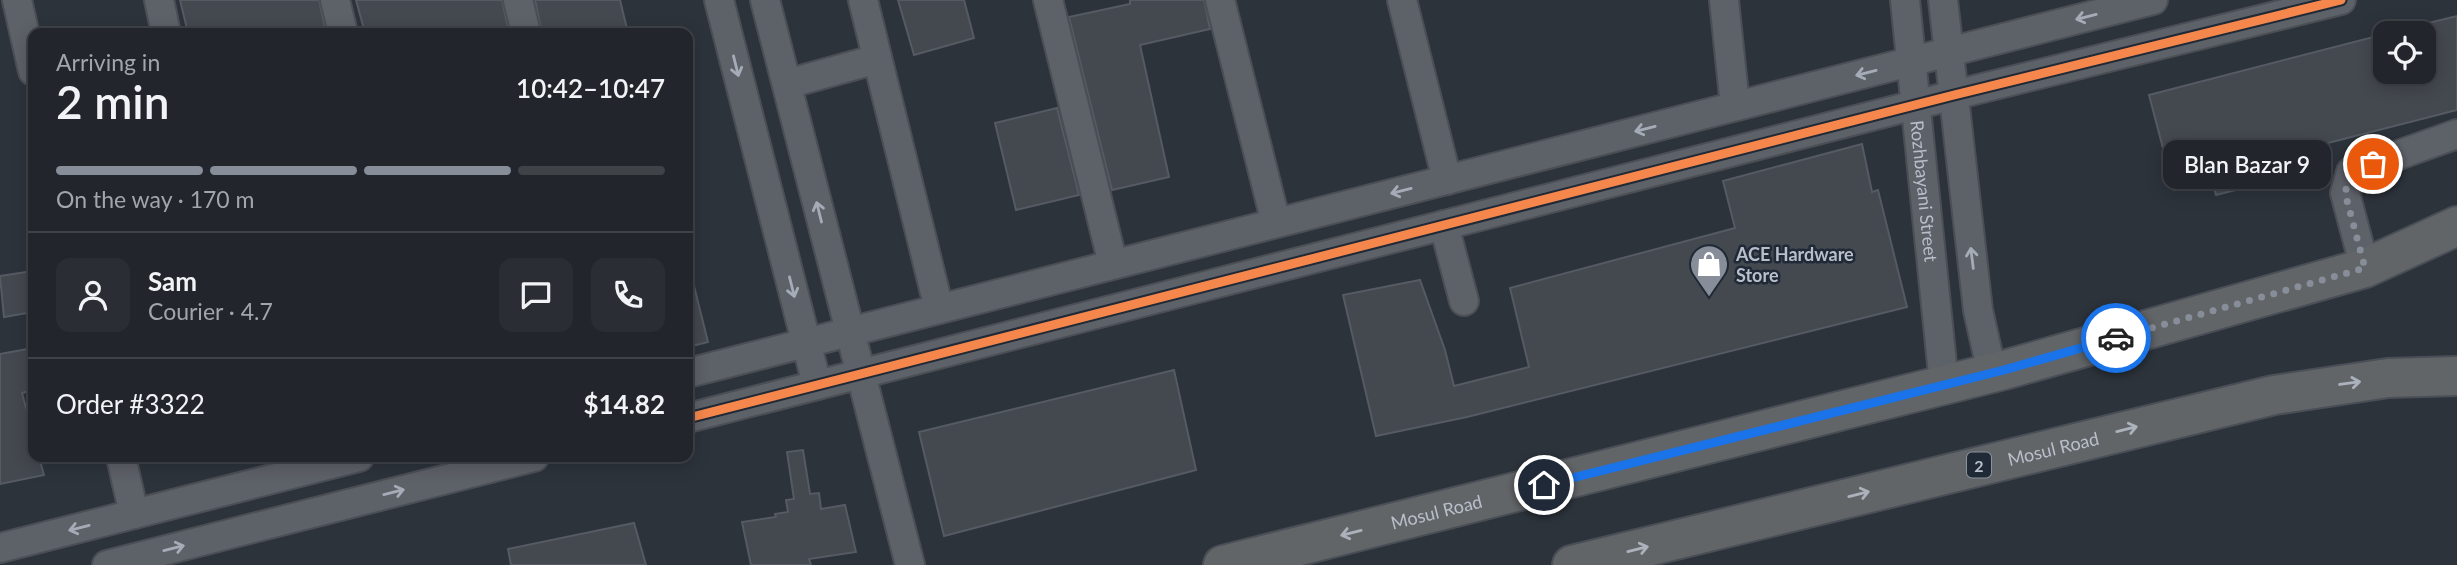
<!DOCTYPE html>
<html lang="en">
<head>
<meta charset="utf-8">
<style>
  :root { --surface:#22262c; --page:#2a2e34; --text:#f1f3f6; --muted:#a2a5a9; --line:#3f4348; --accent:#878e99 }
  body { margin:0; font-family:Lato,sans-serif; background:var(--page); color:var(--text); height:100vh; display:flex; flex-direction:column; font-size:26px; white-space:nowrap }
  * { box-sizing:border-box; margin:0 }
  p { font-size:23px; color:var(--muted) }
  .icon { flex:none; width:38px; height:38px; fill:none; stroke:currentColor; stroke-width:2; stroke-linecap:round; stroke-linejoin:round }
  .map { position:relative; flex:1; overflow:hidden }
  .panel { position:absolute; left:28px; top:28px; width:665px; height:434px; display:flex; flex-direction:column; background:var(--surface); border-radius:14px; box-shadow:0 4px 18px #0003,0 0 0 2px var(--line) }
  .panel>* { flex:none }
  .buttons { position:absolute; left:2373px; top:21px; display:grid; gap:14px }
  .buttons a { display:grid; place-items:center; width:63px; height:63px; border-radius:14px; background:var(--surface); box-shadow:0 4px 18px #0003,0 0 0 2px var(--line); font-size:35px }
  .pin { position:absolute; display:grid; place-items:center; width:60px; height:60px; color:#fff; margin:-30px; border:4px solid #fff; border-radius:50%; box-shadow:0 2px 7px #0007 }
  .courier { position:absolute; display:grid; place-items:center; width:70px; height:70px; margin:-35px; border:5px solid #1a73e8; border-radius:50%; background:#fff; color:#222; box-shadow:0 2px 9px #0007 }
  .bubble { position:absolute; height:49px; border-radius:14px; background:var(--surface); box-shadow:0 4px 18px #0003,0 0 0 2px var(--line); font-size:23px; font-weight:600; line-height:49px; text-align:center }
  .overview em { font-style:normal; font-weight:600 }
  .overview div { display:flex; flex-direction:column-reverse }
  .overview { display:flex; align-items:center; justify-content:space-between; height:119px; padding:0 28px }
  h1 { font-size:46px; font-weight:600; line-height:52px }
  .bar { display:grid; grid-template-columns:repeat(4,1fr); gap:10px 7px; align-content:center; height:84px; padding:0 28px }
  .bar i { height:9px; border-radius:5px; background:var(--line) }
  .bar .active { background:var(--accent) }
  .bar p { grid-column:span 4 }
  .line { display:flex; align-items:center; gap:18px; padding:0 28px; border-top:2px solid var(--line) }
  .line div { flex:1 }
  .round { display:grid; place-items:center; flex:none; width:74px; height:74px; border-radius:14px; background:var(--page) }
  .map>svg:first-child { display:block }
  .building { fill:#44484f; stroke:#555a63; stroke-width:2 }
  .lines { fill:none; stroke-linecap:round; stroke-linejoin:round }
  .minor-casing { stroke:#4b4f55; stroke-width:32 }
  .highway-casing { stroke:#4a4f57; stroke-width:42 }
  .minor { stroke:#5d6168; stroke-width:28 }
  .highway { stroke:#626568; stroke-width:38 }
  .cycleway-casing { stroke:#202936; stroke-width:13 }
  .cycleway { stroke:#f5874c; stroke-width:9 }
  .oneway { stroke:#a6acb7 }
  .oneway2 { stroke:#abb2bc }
  .done { stroke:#878e99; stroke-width:7; stroke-dasharray:0 12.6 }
  .route { stroke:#1a73e8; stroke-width:9 }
  .labels { text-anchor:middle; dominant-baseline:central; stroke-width:5; stroke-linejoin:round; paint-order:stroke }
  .shield { fill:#202936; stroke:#8a929e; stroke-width:2 }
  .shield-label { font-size:16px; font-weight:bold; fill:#b8bfcb }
  .street-label { font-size:18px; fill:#b8bfcb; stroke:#202936 }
  .poi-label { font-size:18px; font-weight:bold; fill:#b8bfcb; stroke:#202936; text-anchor:start }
</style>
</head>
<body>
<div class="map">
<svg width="2457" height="565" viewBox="0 0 2457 565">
  <rect width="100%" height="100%" fill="#2d333b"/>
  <g class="building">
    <polygon points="180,0 319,0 326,33 188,33"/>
    <polygon points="356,0 502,0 509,33 365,33"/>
    <polygon points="535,0 620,0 628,33 542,33"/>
    <polygon points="898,0 964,0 974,38 914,55"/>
    <polygon points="1130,0 1204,0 1210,29 1140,45 1169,177 1112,190 1069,17 1130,4"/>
    <polygon points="2457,16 2457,110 2324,144 2330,166 2216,195 2212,181 2174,190 2149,95 2385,34 2385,72 2424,72 2424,24"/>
    <polygon points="1057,108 1079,195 1016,210 995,123"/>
    <polygon points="1862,144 1872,192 1878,190 1907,307 1467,417 1376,436 1343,295 1420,280 1445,350 1454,386 1529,367 1510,288 1735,228 1723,181"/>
    <polygon points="33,271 33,312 4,317 0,276"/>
    <polygon points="694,286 708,342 688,347 688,287"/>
    <polygon points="33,348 33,390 22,393 33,434 33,457 39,457 44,475 0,484 0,354"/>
    <polygon points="1174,370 1196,470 944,536 919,432"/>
    <polygon points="803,450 810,494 819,493 821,509 845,505 856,552 809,559 811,565 751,565 742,522 776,517 775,514 788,512 786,500 794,499 787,452"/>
    <polygon points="634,523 646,565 511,565 508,549"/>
  </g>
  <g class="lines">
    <defs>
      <g id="minor">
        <polyline points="17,0 33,71"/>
        <polyline points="159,0 166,33"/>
        <polyline points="335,0 343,33"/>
        <polyline points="518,0 526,33"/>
        <polyline points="719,0 817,385"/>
        <polyline points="765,0 910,565"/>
        <polyline points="863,0 939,309"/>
        <polyline points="1048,0 1113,264"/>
        <polyline points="1220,0 1276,223"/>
        <polyline points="1402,0 1447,180"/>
        <polyline points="1724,0 1735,106"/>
        <path id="s1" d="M1905,0L1944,384"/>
        <polyline points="1943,0 1978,310 1992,373"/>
        <polyline points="787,84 877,59"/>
        <polyline points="1444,225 1464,301"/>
        <polyline points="2365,268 2345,193 2351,172 2457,134"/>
        <polyline points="688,373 2153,0"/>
        <polyline points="688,418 1954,95 2341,0"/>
        <polyline points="121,457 134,514"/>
        <polyline points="0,548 359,457"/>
        <polyline points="107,565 534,457"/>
      </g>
      <g id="highway">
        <path id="s2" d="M1223,565L2004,370L2365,268L2457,226"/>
        <path id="s3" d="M1572,565L2274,395L2388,378L2457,376"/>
      </g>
    </defs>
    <use href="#minor" class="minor-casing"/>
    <use href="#highway" class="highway-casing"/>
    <use href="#minor" class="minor"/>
    <use href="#highway" class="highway"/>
    <defs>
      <polyline id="cycleway" points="688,418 1954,95 2341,0"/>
    </defs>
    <use href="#cycleway" class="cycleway-casing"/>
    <use href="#cycleway" class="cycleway"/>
  </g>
  <defs><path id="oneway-shaft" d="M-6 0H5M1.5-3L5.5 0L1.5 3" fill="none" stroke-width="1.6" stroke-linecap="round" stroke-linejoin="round" transform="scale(1.75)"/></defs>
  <g class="oneway">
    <use href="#oneway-shaft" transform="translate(2086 17) rotate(166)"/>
    <use href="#oneway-shaft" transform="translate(736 66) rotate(76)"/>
    <use href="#oneway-shaft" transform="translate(1866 73) rotate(166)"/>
    <use href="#oneway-shaft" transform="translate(1645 129) rotate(166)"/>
    <use href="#oneway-shaft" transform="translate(1401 191) rotate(166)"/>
    <use href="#oneway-shaft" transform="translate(819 212) rotate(-104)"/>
    <use href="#oneway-shaft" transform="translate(1972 258) rotate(-97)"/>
    <use href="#oneway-shaft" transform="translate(792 287) rotate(76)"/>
    <use href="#oneway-shaft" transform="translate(394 492) rotate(-14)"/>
    <use href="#oneway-shaft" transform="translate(79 528) rotate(166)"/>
    <use href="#oneway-shaft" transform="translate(174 548) rotate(-14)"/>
  </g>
  <g class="oneway2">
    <use href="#oneway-shaft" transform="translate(2350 383) rotate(-8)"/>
    <use href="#oneway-shaft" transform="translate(2127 429) rotate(-14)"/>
    <use href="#oneway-shaft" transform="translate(1859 494) rotate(-14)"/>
    <use href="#oneway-shaft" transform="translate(1351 533) rotate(166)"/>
    <use href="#oneway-shaft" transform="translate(1638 549) rotate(-14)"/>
  </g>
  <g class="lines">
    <polyline class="done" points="2116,338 2365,268 2345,193 2351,172 2373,164"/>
    <polyline class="route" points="1544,485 2004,370 2116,338"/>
  </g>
  <defs>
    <symbol id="shop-pin" viewBox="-11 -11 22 30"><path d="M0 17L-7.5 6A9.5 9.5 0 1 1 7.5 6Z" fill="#878e99" stroke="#202936"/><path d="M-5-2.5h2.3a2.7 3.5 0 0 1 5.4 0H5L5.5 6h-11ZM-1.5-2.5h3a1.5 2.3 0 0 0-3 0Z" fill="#fff"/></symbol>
  </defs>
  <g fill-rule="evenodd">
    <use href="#shop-pin" x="1687" y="242" width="44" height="60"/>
  </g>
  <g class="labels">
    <rect class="shield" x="1967" y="452.5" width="24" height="25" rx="5"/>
    <g class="shield-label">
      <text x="1979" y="465">2</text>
    </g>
    <g class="street-label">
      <text stroke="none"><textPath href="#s1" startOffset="192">Rozhbayani Street</textPath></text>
      <text stroke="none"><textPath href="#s3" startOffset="495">Mosul Road</textPath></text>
      <text stroke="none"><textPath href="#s2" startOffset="220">Mosul Road</textPath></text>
    </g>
    <g class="poi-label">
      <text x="1736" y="254">ACE Hardware<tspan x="1736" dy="21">Store</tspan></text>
    </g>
  </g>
</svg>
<div class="buttons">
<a><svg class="icon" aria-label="locate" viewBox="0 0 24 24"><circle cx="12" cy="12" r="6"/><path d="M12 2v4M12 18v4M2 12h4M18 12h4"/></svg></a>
</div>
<div class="pin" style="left:2373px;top:164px;background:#ea580c"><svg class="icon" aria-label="bag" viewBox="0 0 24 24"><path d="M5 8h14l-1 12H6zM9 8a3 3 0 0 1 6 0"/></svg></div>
<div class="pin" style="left:1544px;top:485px;background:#1f2937"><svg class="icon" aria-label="home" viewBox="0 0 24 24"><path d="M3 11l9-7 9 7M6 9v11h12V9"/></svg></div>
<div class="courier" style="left:2116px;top:338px"><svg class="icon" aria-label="car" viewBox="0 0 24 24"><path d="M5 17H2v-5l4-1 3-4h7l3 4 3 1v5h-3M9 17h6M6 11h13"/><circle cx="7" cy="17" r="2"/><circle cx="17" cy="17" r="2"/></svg></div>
<div class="bubble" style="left:2163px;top:140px;width:168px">Blan Bazar 9</div>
<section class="panel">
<div class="overview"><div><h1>2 min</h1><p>Arriving in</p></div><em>10:42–10:47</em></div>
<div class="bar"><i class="active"></i><i class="active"></i><i class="active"></i><i></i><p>On the way · 170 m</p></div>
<div class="line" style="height:126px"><a class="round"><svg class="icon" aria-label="person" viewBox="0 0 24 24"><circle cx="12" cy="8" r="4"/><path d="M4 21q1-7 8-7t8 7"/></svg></a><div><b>Sam</b><p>Courier · 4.7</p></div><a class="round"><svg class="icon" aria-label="chat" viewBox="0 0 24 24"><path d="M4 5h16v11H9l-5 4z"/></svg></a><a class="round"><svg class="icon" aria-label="phone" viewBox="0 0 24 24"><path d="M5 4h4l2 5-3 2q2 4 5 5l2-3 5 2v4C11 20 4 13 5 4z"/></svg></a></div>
<div class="line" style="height:91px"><div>Order #3322</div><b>$14.82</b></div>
</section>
</div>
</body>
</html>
